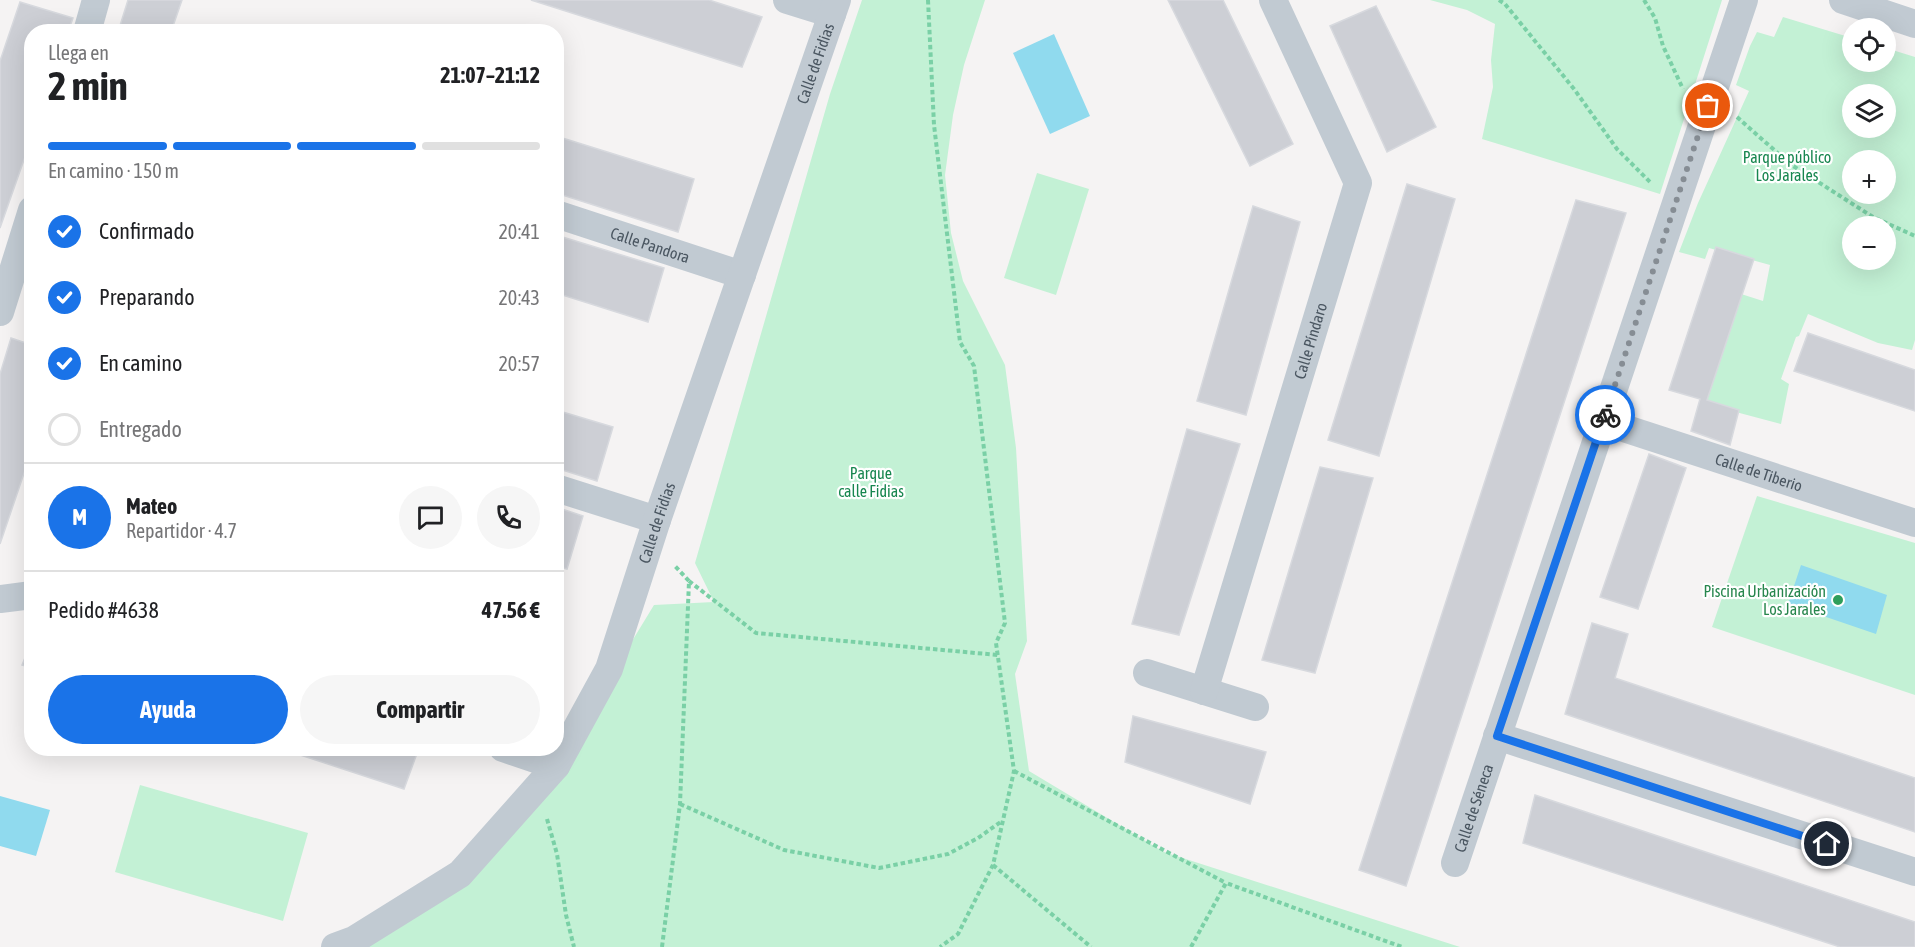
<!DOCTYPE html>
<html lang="es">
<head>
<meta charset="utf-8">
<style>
  :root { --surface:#fff; --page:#f6f6f6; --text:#202124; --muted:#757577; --line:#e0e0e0; --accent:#1a73e8 }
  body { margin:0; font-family:"Asap Condensed",sans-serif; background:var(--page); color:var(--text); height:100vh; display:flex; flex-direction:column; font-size:22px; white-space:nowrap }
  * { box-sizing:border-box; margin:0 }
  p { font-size:20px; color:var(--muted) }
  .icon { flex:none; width:33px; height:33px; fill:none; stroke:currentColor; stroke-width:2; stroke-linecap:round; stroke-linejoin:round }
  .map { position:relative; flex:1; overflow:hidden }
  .sheet { position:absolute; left:24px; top:24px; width:540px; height:732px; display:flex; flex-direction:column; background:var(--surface); border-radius:24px; box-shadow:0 6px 24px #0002 }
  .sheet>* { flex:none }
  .tools { position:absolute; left:1842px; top:18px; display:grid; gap:12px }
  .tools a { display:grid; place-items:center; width:54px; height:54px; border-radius:50%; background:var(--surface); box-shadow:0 6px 24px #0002; font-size:30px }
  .pin { position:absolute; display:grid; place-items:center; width:51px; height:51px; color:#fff; margin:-26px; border:3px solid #fff; border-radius:50%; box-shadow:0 2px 6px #0007 }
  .courier { position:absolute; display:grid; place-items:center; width:60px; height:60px; margin:-30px; border:4px solid #1a73e8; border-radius:50%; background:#fff; color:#222; box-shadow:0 2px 8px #0007 }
  .head em { font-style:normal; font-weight:700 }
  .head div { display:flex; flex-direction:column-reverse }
  .head { display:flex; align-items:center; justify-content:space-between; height:102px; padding:0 24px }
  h1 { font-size:39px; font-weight:700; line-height:45px }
  .bar { display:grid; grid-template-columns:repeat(4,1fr); gap:9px 6px; align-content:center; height:72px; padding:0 24px }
  .bar i { height:8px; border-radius:4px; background:var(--line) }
  .bar .current { background:var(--accent) }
  .bar p { grid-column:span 4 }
  .line { display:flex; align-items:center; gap:15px; padding:0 24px; border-top:2px solid var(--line) }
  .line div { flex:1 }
  .round { display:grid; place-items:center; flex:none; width:63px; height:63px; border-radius:32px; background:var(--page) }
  ol { padding:0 24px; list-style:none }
  li { display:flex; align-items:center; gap:18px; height:66px }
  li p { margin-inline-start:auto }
  li .icon { padding:6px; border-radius:50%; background:var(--accent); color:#fff; stroke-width:4 }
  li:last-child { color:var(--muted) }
  li i { width:33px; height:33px; border:3px solid var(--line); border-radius:50% }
  .button { display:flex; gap:12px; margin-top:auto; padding:12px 24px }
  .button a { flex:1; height:69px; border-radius:36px; background:var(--accent); color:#fff; font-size:24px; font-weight:700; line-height:69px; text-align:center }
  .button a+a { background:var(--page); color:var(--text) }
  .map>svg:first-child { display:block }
  .green { fill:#c3f1d5; fill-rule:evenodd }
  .water { fill:#90daee }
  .building { fill:#cdcfd5; stroke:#d7d9de; stroke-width:1.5 }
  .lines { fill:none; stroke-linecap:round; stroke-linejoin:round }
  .path { stroke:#7ad0a6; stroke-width:4; stroke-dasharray:4.5 3; stroke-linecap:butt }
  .minor { stroke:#c1cad2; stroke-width:28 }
  .done { stroke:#868d94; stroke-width:6; stroke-dasharray:0 10.8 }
  .route { stroke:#1a73e8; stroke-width:8 }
  .leisure-dot { fill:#2e9e5b; stroke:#fff; stroke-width:2 }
  .labels { text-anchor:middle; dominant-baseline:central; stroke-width:4.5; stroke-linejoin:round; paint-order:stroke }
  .street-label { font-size:16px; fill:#4a5661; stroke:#fff }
  .park-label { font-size:16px; fill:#17864f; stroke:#fff }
  .leisure-label { font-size:16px; fill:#27864d; stroke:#fff; text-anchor:end }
</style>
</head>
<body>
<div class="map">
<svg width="1915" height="947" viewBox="0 0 1915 947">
  <rect width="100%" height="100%" fill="#f5f3f3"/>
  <g class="green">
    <polygon points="862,0 985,0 964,65 953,115 945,175 951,233 963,281 1005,365 1016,448 1027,641 1015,674 1029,771 1164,852 1460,947 335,947 460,874 556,766 654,605 714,602 695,563 830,94"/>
    <polygon points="1430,0 1722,0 1660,194 1482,139 1493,87 1491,60 1495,24 1467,10"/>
    <path d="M1783,17L1852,38V62H1886V48L1915,57V340L1912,350L1878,343L1808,314L1799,336L1796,337L1781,379L1789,384L1781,424L1702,403L1738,293L1763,301L1770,265L1709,248L1705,259L1679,252L1698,203L1749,91L1736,85L1750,46L1757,32L1774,37ZM1852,94H1886V128H1852ZM1852,160H1886V194H1852ZM1852,226H1886V260H1852Z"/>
    <polygon points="1037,173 1089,189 1056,295 1004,278"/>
    <polygon points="1757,496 1915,543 1915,695 1712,627"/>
    <polygon points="140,785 308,833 283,921 115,872"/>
  </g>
  <g class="water">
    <polygon points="1054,34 1090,116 1050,134 1013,53"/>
    <polygon points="1801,565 1887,595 1876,634 1788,604"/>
    <polygon points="0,796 50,810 36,856 0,846"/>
  </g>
  <g class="building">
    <polygon points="128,0 182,0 171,32 118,32"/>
    <polygon points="531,0 709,0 762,17 742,67"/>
    <polygon points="1168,0 1223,0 1293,144 1250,166"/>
    <polygon points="20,2 73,18 68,32 32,32 32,137 0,228 0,61"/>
    <polygon points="1376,6 1436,127 1387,152 1330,26"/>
    <polygon points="556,136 694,179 678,232 556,193"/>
    <polygon points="1407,184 1455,199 1379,456 1328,440"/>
    <polygon points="1576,200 1626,213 1406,886 1359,870"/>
    <polygon points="1253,206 1300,222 1246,415 1197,401"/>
    <polygon points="556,235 664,268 648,322 556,293"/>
    <polygon points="1716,247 1754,259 1707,400 1739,410 1730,445 1691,431 1700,399 1669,390"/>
    <polygon points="1808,333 1915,370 1915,411 1794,371"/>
    <polygon points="11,338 32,345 32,450 0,544 0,374"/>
    <polygon points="556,410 613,427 597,481 556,468"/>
    <polygon points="1187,429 1240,444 1179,635 1132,624"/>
    <polygon points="1649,454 1686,468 1638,609 1600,597"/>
    <polygon points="1320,467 1373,478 1315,673 1262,660"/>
    <polygon points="556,507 583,516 567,569 556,566"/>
    <polygon points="1592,623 1628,634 1615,678 1915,778 1915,832 1565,714"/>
    <polygon points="32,641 32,668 22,665"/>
    <polygon points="1133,716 1266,752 1250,804 1125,762"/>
    <polygon points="279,748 419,748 404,789"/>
    <polygon points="1535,795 1915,922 1915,947 1840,947 1523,843"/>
  </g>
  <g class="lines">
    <g class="path">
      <polyline points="928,0 934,125 960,342 974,366 1005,623 996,643 1014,771 993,865 958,934 940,947"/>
      <polyline points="1499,0 1505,4 1574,89 1617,149 1652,184"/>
      <polyline points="1644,0 1655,18 1663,46 1683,89"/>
      <polyline points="1737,117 1790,164 1873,217 1915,236"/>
      <polyline points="689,581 756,633 998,655"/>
      <polyline points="1014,771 1226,883"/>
      <polyline points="680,804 784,850 879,868 948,854 978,838 1002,821"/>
      <polyline points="547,819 557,854 566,915 574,947"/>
      <polyline points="993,865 1091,947"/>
      <polyline points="662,947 680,804 689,581 674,565"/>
      <polyline points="1191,947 1226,883 1402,947"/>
    </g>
    <g class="minor">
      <polyline points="787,0 832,14"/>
      <polyline points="1843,0 1915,24"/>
      <polyline points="87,32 96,0"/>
      <path id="s1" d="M556,214L742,275"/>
      <polyline points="0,312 32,210"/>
      <path id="s2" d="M1602,421L1915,523"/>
      <polyline points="556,488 657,520"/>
      <polyline points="0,599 32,595"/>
      <polyline points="1147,673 1255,707"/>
      <path id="s3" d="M1204,691L1358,183L1273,0"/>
      <polyline points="1497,736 1915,872"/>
      <polyline points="503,748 556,766"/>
      <path id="s4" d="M1455,863L1744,0"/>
      <path id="s5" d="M335,947L354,940L460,874L556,766L609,669L657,520L837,0"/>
    </g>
  </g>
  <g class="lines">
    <polyline class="done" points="1605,415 1708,106"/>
    <polyline class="route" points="1605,415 1497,736 1827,844"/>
  </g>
  <circle class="leisure-dot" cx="1838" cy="600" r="6"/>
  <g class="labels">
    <g class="street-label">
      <text stroke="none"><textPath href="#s5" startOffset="1040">Calle de Fidias</textPath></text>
      <text stroke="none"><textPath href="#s1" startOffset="99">Calle Pandora</textPath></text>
      <text stroke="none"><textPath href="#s3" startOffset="366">Calle Píndaro</textPath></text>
      <text stroke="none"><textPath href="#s2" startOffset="165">Calle de Tiberio</textPath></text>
      <text stroke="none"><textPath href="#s5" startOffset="554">Calle de Fidias</textPath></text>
      <text stroke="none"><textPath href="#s4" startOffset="58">Calle de Séneca</textPath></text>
    </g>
    <g class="park-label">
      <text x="1787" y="157">Parque público<tspan x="1787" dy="18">Los Jarales</tspan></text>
      <text x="871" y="473">Parque<tspan x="871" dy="18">calle Fidias</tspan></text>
    </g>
    <g class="leisure-label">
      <text x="1826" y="591">Piscina Urbanización<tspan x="1826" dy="18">Los Jarales</tspan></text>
    </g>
  </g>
</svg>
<div class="tools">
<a><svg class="icon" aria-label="locate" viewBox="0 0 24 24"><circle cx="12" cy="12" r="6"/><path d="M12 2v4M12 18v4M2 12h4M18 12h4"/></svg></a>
<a><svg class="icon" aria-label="layers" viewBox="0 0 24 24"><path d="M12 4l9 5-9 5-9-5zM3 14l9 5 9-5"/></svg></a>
<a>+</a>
<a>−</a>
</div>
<div class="pin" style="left:1708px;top:106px;background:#ea580c"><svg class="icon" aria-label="bag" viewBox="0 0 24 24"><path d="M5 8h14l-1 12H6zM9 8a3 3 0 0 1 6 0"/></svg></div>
<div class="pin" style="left:1827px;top:844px;background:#1f2937"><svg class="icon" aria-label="home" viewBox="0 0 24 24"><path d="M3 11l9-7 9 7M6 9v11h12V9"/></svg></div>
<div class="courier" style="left:1605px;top:415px"><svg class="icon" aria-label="bike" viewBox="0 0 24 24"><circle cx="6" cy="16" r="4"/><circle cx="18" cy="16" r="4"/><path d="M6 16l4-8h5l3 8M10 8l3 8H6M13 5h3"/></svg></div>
<section class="sheet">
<div class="head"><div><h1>2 min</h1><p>Llega en</p></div><em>21:07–21:12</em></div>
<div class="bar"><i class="current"></i><i class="current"></i><i class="current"></i><i></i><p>En camino · 150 m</p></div>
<ol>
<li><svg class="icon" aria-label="check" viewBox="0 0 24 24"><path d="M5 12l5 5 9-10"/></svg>Confirmado<p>20:41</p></li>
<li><svg class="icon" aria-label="check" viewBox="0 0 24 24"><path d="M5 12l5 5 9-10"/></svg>Preparando<p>20:43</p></li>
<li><svg class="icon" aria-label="check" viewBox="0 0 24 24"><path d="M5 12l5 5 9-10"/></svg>En camino<p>20:57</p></li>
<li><i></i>Entregado</li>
</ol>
<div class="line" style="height:108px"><b class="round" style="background:var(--accent);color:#fff">M</b><div><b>Mateo</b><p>Repartidor · 4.7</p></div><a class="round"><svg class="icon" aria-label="chat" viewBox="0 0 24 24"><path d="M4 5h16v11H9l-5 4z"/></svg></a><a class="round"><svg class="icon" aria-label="phone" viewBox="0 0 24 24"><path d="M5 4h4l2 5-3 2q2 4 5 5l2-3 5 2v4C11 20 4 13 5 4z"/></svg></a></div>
<div class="line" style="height:78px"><div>Pedido #4638</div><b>47.56 €</b></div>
<div class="button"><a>Ayuda</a><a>Compartir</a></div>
</section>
</div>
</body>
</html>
